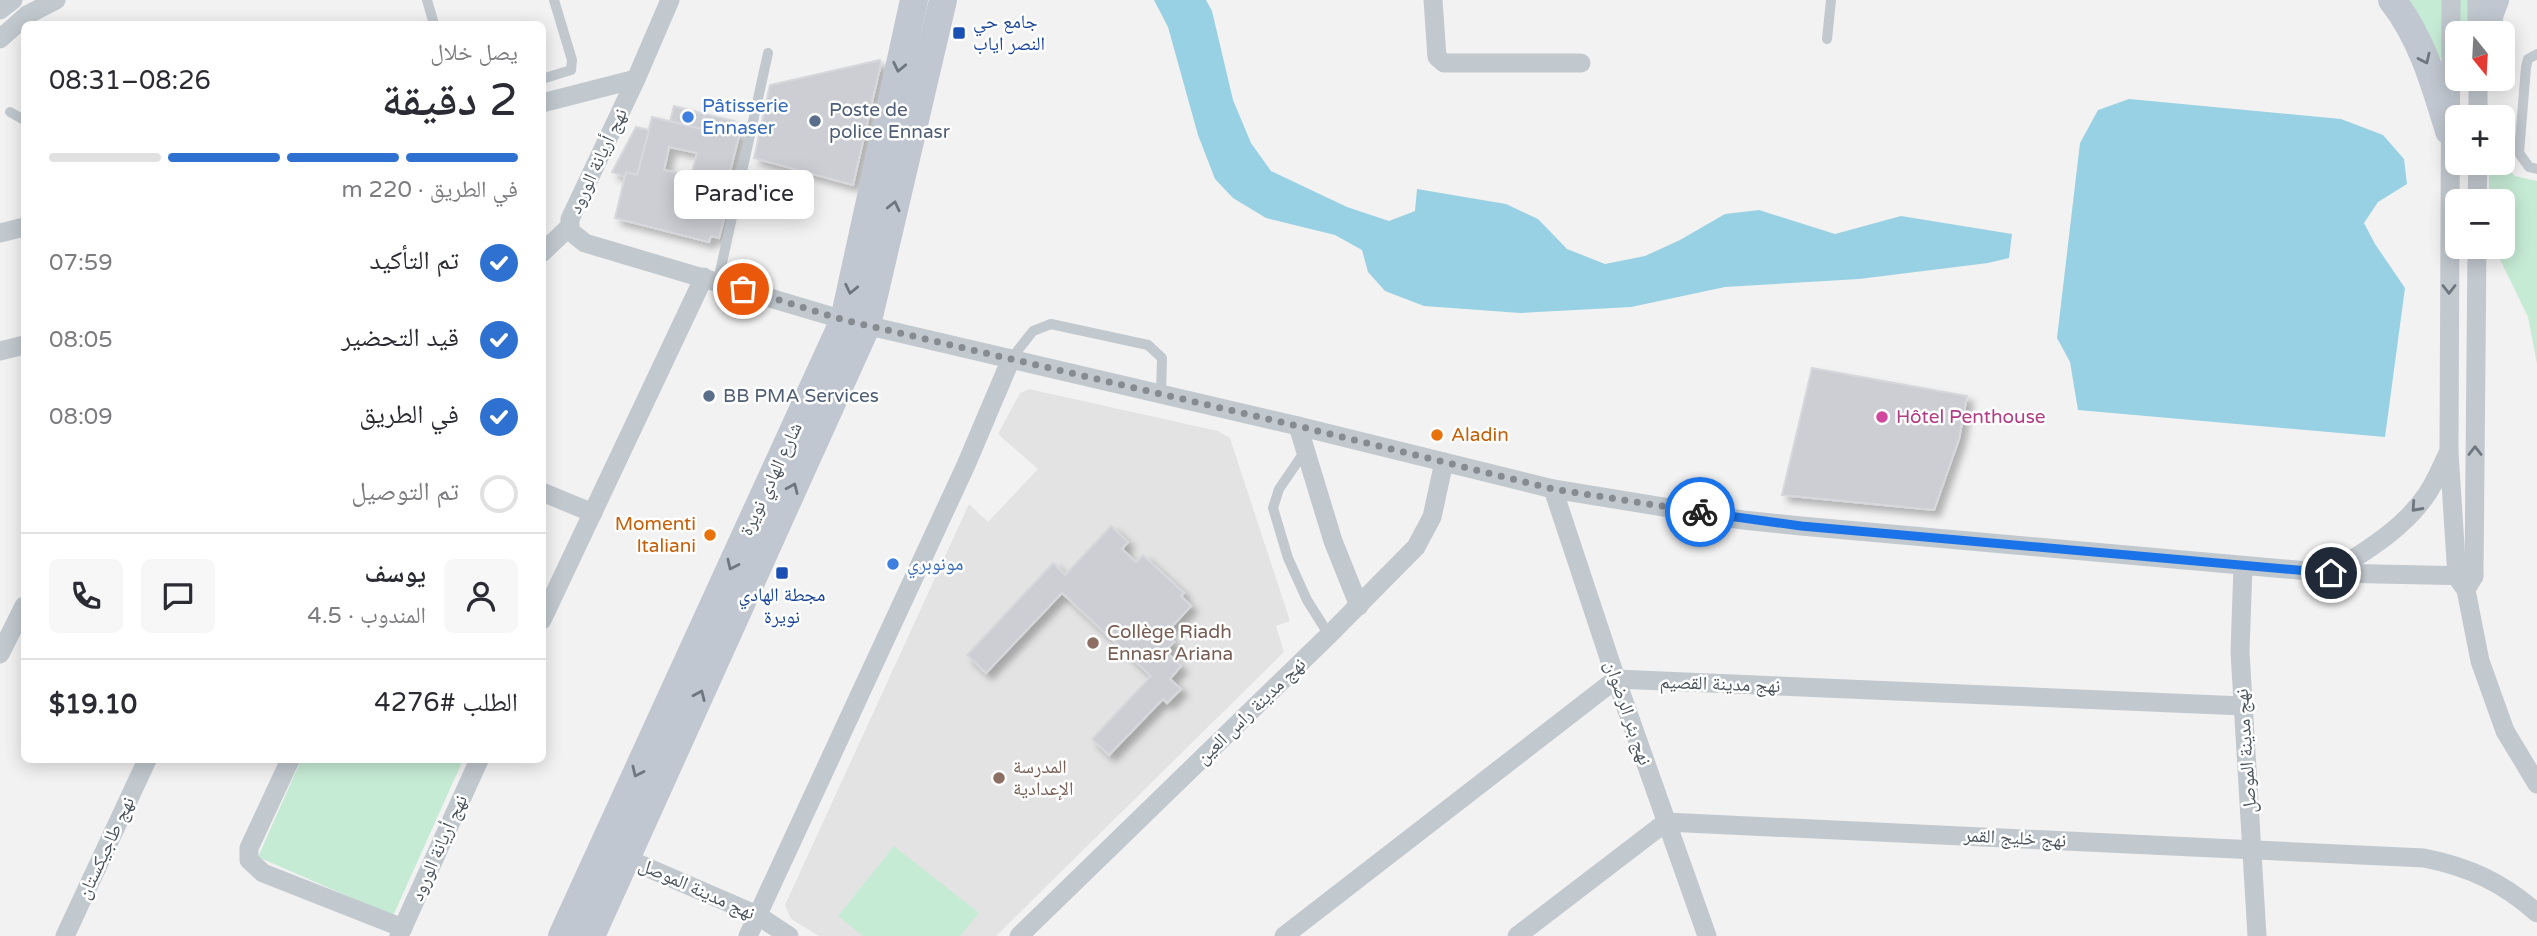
<!DOCTYPE html>
<html lang="ar">
<head>
<meta charset="utf-8">
<style>
  :root { --surface:#fff; --page:#f7f7f7; --text:#2b2b33; --muted:#7c7c81; --line:#e1e1e2; --accent:#2f71d0 }
  body { margin:0; font-family:"Varela Round","Noto Naskh Arabic",sans-serif; background:var(--page); color:var(--text); direction:rtl; height:100vh; display:flex; flex-direction:column; font-size:26px; white-space:nowrap }
  * { box-sizing:border-box; margin:0 }
  p { font-size:23px; color:var(--muted) }
  .icon { flex:none; width:38px; height:38px; fill:none; stroke:currentColor; stroke-width:2; stroke-linecap:round; stroke-linejoin:round }
  .map { position:relative; flex:1; overflow:hidden; direction:ltr }
  .sheet { position:absolute; left:21px; top:21px; width:525px; height:742px; display:flex; flex-direction:column; background:var(--surface); border-radius:10px; box-shadow:0 4px 18px #0003; direction:rtl }
  .sheet>* { flex:none }
  .needle { width:46px; rotate:162deg }
  .buttons { position:absolute; left:2445px; top:21px; display:grid; gap:14px }
  .buttons a { display:grid; place-items:center; width:70px; height:70px; border-radius:10px; background:var(--surface); box-shadow:0 4px 18px #0003; font-size:35px }
  .pin { position:absolute; display:grid; place-items:center; width:60px; height:60px; color:#fff; margin:-30px; border:4px solid #fff; border-radius:50%; box-shadow:0 2px 7px #0007 }
  .courier { position:absolute; display:grid; place-items:center; width:70px; height:70px; margin:-35px; border:5px solid #1a73e8; border-radius:50%; background:#fff; color:#222; box-shadow:0 2px 9px #0007 }
  .bubble { position:absolute; height:49px; border-radius:10px; background:var(--surface); box-shadow:0 4px 18px #0003; font-size:23px; font-weight:600; line-height:49px; text-align:center; direction:rtl }
  .head em { font-style:normal; font-weight:600 }
  .head div { display:flex; flex-direction:column-reverse }
  .head { display:flex; align-items:center; justify-content:space-between; height:119px; padding:0 28px }
  h1 { font-size:46px; font-weight:600; line-height:52px }
  .bar { display:grid; grid-template-columns:repeat(4,1fr); gap:10px 7px; align-content:center; height:84px; padding:0 28px }
  .bar i { height:9px; border-radius:5px; background:var(--line) }
  .bar .selected { background:var(--accent) }
  .bar p { grid-column:span 4 }
  .line { display:flex; align-items:center; gap:18px; padding:0 28px; border-top:2px solid var(--line) }
  .line div { flex:1 }
  .round { display:grid; place-items:center; flex:none; width:74px; height:74px; border-radius:10px; background:var(--page) }
  ol { padding:0 28px; list-style:none }
  li { display:flex; align-items:center; gap:21px; height:77px }
  li p { margin-inline-start:auto }
  li .icon { padding:7px; border-radius:50%; background:var(--accent); color:#fff; stroke-width:4 }
  li:last-child { color:var(--muted) }
  li i { width:38px; height:38px; border:4px solid var(--line); border-radius:50% }
  .map>svg:first-child { display:block }
  .education { fill:#e4e3e3 }
  .green { fill:#c6ebd5 }
  .water { fill:#98d1e3 }
  .building { fill:#ccced3; stroke:#d6d8dc; stroke-width:2; fill-rule:evenodd; filter:url(#shadow) }
  .lines { fill:none; stroke-linecap:round; stroke-linejoin:round }
  .lane { stroke:#c1c8ce; stroke-width:10 }
  .street { stroke:#c1c8ce; stroke-width:19 }
  .secondary { stroke:#c0c7d0; stroke-width:28 }
  .oneway { stroke:#6e7680 }
  .oneway2 { stroke:#6e777f }
  .done { stroke:#868b91; stroke-width:7; stroke-dasharray:0 12.6 }
  .route { stroke:#1a73e8; stroke-width:9 }
  .transit-dot { fill:#1a4fb4; stroke:#fff; stroke-width:2.5 }
  .shop-dot { fill:#3f7fe0; stroke:#fff; stroke-width:2.5 }
  .service-dot { fill:#5c6f8a; stroke:#fff; stroke-width:2.5 }
  .hotel-dot { fill:#d1479c; stroke:#fff; stroke-width:2.5 }
  .food-dot { fill:#e8710a; stroke:#fff; stroke-width:2.5 }
  .education-dot { fill:#8d6e63; stroke:#fff; stroke-width:2.5 }
  .labels { text-anchor:middle; dominant-baseline:central; stroke-width:5; stroke-linejoin:round; paint-order:stroke }
  .transit-label { font-size:19px; fill:#164399; stroke:#fff; text-anchor:start }
  .shop-label { font-size:19px; fill:#366cbe; stroke:#fff; text-anchor:start }
  .service-label { font-size:19px; fill:#4e5e75; stroke:#fff; text-anchor:start }
  .street-label { font-size:19px; fill:#4b545d; stroke:#fff }
  .hotel-label { font-size:19px; fill:#b23c85; stroke:#fff; text-anchor:start }
  .food-label { font-size:19px; fill:#c56008; stroke:#fff; text-anchor:start }
  .education-label { font-size:19px; fill:#785e54; stroke:#fff; text-anchor:start }
</style>
</head>
<body>
<div class="map">
<svg width="2537" height="936" viewBox="0 0 2537 936">
  <defs>
    <filter id="shadow"><feDropShadow dx="6" dy="6" stdDeviation="3.5" flood-color="#0004"/></filter>
  </defs>
  <rect width="100%" height="100%" fill="#f3f2f2"/>
  <polygon class="education" points="1029,389 1218,431 1230,438 1290,621 1276,626 1284,652 996,936 819,936 791,919 785,905 969,504 988,522 1038,469 998,434 1020,393"/>
  <g class="green">
    <polygon points="2402,0 2487,0 2461,33 2457,33 2457,38 2436,64"/>
    <polygon points="2489,168 2506,168 2515,176 2537,181 2537,364 2528,317 2494,247 2502,247 2502,201 2489,201"/>
    <polygon points="301,760 463,760 393,916 258,857"/>
    <polygon points="894,846 979,913 960,936 863,936 838,916"/>
  </g>
  <g class="water">
    <polygon points="1154,0 1206,0 1212,11 1233,100 1251,143 1271,171 1347,207 1389,221 1415,211 1417,189 1506,204 1538,219 1567,249 1605,264 1645,256 1680,240 1725,214 1759,210 1835,234 1901,216 2012,234 2009,258 1988,263 1859,279 1725,287 1631,307 1520,313 1424,306 1385,291 1368,272 1362,250 1335,235 1266,218 1233,198 1215,179 1198,135 1168,27"/>
    <polygon points="2129,99 2341,119 2383,135 2404,159 2407,184 2378,202 2364,223 2375,244 2405,288 2385,437 2078,410 2070,362 2057,338 2080,143 2098,110"/>
  </g>
  <g class="building">
    <polygon points="880,60 881,63 853,185 754,158 770,85"/>
    <polygon points="674,106 705,114 701,129 670,121"/>
    <path d="M705,114L734,121L732,130L740,132L722,203L728,204L719,238L711,236L709,242L615,218L626,172L637,175L652,117L701,129ZM669,147L697,153L691,176L664,170Z"/>
    <polygon points="636,127 649,130 637,175 626,172 625,177 612,172"/>
    <polygon points="1812,368 1967,396 1959,439 1934,510 1782,495"/>
    <polygon points="1111,526 1128,542 1122,549 1136,562 1143,555 1184,593 1181,596 1191,606 1165,634 1174,642 1165,651 1181,666 1170,679 1181,689 1167,703 1163,699 1109,755 1092,739 1151,676 1062,593 986,673 967,655 1053,563 1065,575"/>
  </g>
  <g class="lines">
    <g class="lane">
      <polyline points="427,0 434,24"/>
      <polyline points="1827,39 1831,0"/>
      <polyline points="2537,54 2528,59 2526,67 2519,153 2529,167 2537,169"/>
      <polyline points="542,79 571,70 572,60 554,0"/>
      <polyline points="10,112 24,120"/>
      <polyline points="718,281 768,53"/>
      <polyline points="1011,359 1033,331 1051,324 1148,345 1162,358 1161,395"/>
      <polyline points="1305,451 1279,489 1273,508 1288,558 1307,600 1329,635"/>
    </g>
    <g class="street">
      <polyline points="670,0 636,79 570,219 570,231 585,243 844,320 1298,426 1553,489 1743,520 1801,526 2331,573 2474,576"/>
      <polyline points="1433,0 1437,57 1444,63 1581,63"/>
      <polyline points="2477,0 2477,32"/>
      <polyline points="0,10 13,0"/>
      <polyline points="0,39 27,15 56,0"/>
      <polyline points="542,103 636,79"/>
      <polyline points="2478,117 2478,79"/>
      <polyline points="2477,201 2478,163"/>
      <polyline points="0,233 24,227"/>
      <polyline points="542,253 569,227"/>
      <polyline points="0,351 24,345"/>
      <polyline points="1298,426 1333,541 1359,606"/>
      <polyline points="2449,452 2457,577 2466,590 2480,661 2505,731 2537,784"/>
      <polyline points="1553,489 1616,679 1707,936"/>
      <polyline points="542,492 593,513"/>
      <polyline points="2243,566 2240,652 2257,936"/>
      <path d="M2331,573C2364,552 2404,529 2427,494C2436,481 2442,465 2449,451L2451,0"/>
      <polyline points="2468,586 2474,576 2477,247"/>
      <polyline points="542,620 704,277"/>
      <polyline points="0,654 24,606"/>
      <polyline points="290,760 249,848 249,860 263,873 403,928"/>
      <polyline points="616,854 757,915 789,936"/>
      <polyline points="65,936 147,760"/>
      <polyline points="399,936 479,760"/>
      <polyline points="748,936 966,465 1011,359"/>
      <polyline points="1019,936 1329,635 1416,547 1432,517 1444,462"/>
      <polyline points="1284,936 1616,679 2243,706"/>
      <path d="M1517,936L1666,822L2424,858C2469,867 2502,882 2537,913"/>
    </g>
    <g class="secondary">
      <path d="M2392,0C2422,38 2435,85 2449,131"/>
      <polyline points="2486,33 2490,13 2495,0"/>
      <polyline points="562,936 844,320 914,0"/>
      <polyline points="591,936 867,325 943,0"/>
    </g>
  </g>
  <defs><path id="oneway-chevron" d="M-2-3.5L2.5 0L-2 3.5" fill="none" stroke-width="1.6" stroke-linecap="round" stroke-linejoin="round" transform="scale(1.75)"/></defs>
  <g class="oneway">
    <use href="#oneway-chevron" transform="translate(2425 59) rotate(65)"/>
    <use href="#oneway-chevron" transform="translate(899 67) rotate(102)"/>
    <use href="#oneway-chevron" transform="translate(894 206) rotate(-77)"/>
    <use href="#oneway-chevron" transform="translate(851 289) rotate(102)"/>
    <use href="#oneway-chevron" transform="translate(793 488) rotate(-66)"/>
    <use href="#oneway-chevron" transform="translate(732 565) rotate(115)"/>
    <use href="#oneway-chevron" transform="translate(700 695) rotate(-66)"/>
    <use href="#oneway-chevron" transform="translate(637 772) rotate(115)"/>
  </g>
  <g class="oneway2">
    <use href="#oneway-chevron" transform="translate(2449 289) rotate(90)"/>
    <use href="#oneway-chevron" transform="translate(2475 451) rotate(-90)"/>
    <use href="#oneway-chevron" transform="translate(2416 507) rotate(132)"/>
  </g>
  <g class="lines">
    <polyline class="done" points="743,289 844,320 1298,426 1553,489 1700,512"/>
    <polyline class="route" points="1700,512 1801,526 2331,573"/>
  </g>
  <g class="transit-dot">
    <rect x="952" y="26" width="14" height="14" rx="3.5"/>
    <rect x="775" y="566" width="14" height="14" rx="3.5"/>
  </g>
  <g class="shop-dot">
    <circle cx="688" cy="117" r="7"/>
    <circle cx="893" cy="564" r="7"/>
  </g>
  <g class="service-dot">
    <circle cx="815" cy="121" r="7"/>
    <circle cx="709" cy="396" r="7"/>
  </g>
  <circle class="hotel-dot" cx="1882" cy="417" r="7"/>
  <g class="food-dot">
    <circle cx="1437" cy="435" r="7"/>
    <circle cx="710" cy="535" r="7"/>
  </g>
  <g class="education-dot">
    <circle cx="1093" cy="643" r="7"/>
    <circle cx="999" cy="778" r="7"/>
  </g>
  <g class="labels">
    <g class="transit-label">
      <text x="973" y="22">جامع حي<tspan x="973" dy="22">النصر اياب</tspan></text>
      <text x="782" y="595" text-anchor="middle">مجطة الهادي<tspan x="782" dy="22">نويرة</tspan></text>
    </g>
    <g class="shop-label">
      <text x="702" y="106">Pâtisserie<tspan x="702" dy="22">Ennaser</tspan></text>
      <text x="907" y="564">مونوبري</text>
    </g>
    <g class="service-label">
      <text x="829" y="110">Poste de<tspan x="829" dy="22">police Ennasr</tspan></text>
      <text x="723" y="396">BB PMA Services</text>
    </g>
    <g class="street-label">
      <text transform="translate(598 161) rotate(-65)">نهج أريانة الورود</text>
      <text transform="translate(771 479) rotate(-65)">شارع الهادي نويرة</text>
      <text transform="translate(1720 684) rotate(2)">نهج مدينة القصيم</text>
      <text transform="translate(1251 711) rotate(-44)">نهج مدينة راس العين</text>
      <text transform="translate(1628 713) rotate(71)">نهج بئر الرضوان</text>
      <text transform="translate(2246 751) rotate(-94)">نهج مدينة الموصل</text>
      <text transform="translate(2015 838) rotate(3)">نهج خليج القمر</text>
      <text transform="translate(106 848) rotate(-65)">نهج طاجيكستان</text>
      <text transform="translate(439 848) rotate(-66)">نهج أريانة الورود</text>
      <text transform="translate(697 889) rotate(24)">نهج مدينة الموصل</text>
    </g>
    <g class="hotel-label">
      <text x="1896" y="417">Hôtel Penthouse</text>
    </g>
    <g class="food-label">
      <text x="1451" y="435">Aladin</text>
      <text x="696" y="524" text-anchor="end">Momenti<tspan x="696" dy="22">Italiani</tspan></text>
    </g>
    <g class="education-label">
      <text x="1107" y="632">Collège Riadh<tspan x="1107" dy="22">Ennasr Ariana</tspan></text>
      <text x="1013" y="767">المدرسة<tspan x="1013" dy="22">الإعدادية</tspan></text>
    </g>
  </g>
</svg>
<div class="buttons">
<a><svg class="needle" viewBox="-14 -14 28 28"><path d="M0-13l5 13h-10z" fill="#e53935"/><path d="M0 13l5-13h-10z" fill="#7c7c81"/></svg></a>
<a>+</a>
<a>−</a>
</div>
<div class="pin" style="left:743px;top:289px;background:#ea580c"><svg class="icon" aria-label="bag" viewBox="0 0 24 24"><path d="M5 8h14l-1 12H6zM9 8a3 3 0 0 1 6 0"/></svg></div>
<div class="pin" style="left:2331px;top:573px;background:#1f2937"><svg class="icon" aria-label="home" viewBox="0 0 24 24"><path d="M3 11l9-7 9 7M6 9v11h12V9"/></svg></div>
<div class="courier" style="left:1700px;top:512px"><svg class="icon" aria-label="bike" viewBox="0 0 24 24"><circle cx="6" cy="16" r="4"/><circle cx="18" cy="16" r="4"/><path d="M6 16l4-8h5l3 8M10 8l3 8H6M13 5h3"/></svg></div>
<div class="bubble" style="left:674px;top:170px;width:140px">Parad'ice</div>
<section class="sheet">
<div class="head"><div><h1>2 دقيقة</h1><p>يصل خلال</p></div><em>08:26–08:31</em></div>
<div class="bar"><i class="selected"></i><i class="selected"></i><i class="selected"></i><i></i><p>في الطريق · 220 m</p></div>
<ol>
<li><svg class="icon" aria-label="check" viewBox="0 0 24 24"><path d="M5 12l5 5 9-10"/></svg>تم التأكيد<p>07:59</p></li>
<li><svg class="icon" aria-label="check" viewBox="0 0 24 24"><path d="M5 12l5 5 9-10"/></svg>قيد التحضير<p>08:05</p></li>
<li><svg class="icon" aria-label="check" viewBox="0 0 24 24"><path d="M5 12l5 5 9-10"/></svg>في الطريق<p>08:09</p></li>
<li><i></i>تم التوصيل</li>
</ol>
<div class="line" style="height:126px"><a class="round"><svg class="icon" aria-label="person" viewBox="0 0 24 24"><circle cx="12" cy="8" r="4"/><path d="M4 21q1-7 8-7t8 7"/></svg></a><div><b>يوسف</b><p>المندوب · 4.5</p></div><a class="round"><svg class="icon" aria-label="chat" viewBox="0 0 24 24"><path d="M4 5h16v11H9l-5 4z"/></svg></a><a class="round"><svg class="icon" aria-label="phone" viewBox="0 0 24 24"><path d="M5 4h4l2 5-3 2q2 4 5 5l2-3 5 2v4C11 20 4 13 5 4z"/></svg></a></div>
<div class="line" style="height:91px"><div>الطلب #4276</div><b>$19.10</b></div>
</section>
</div>
</body>
</html>
